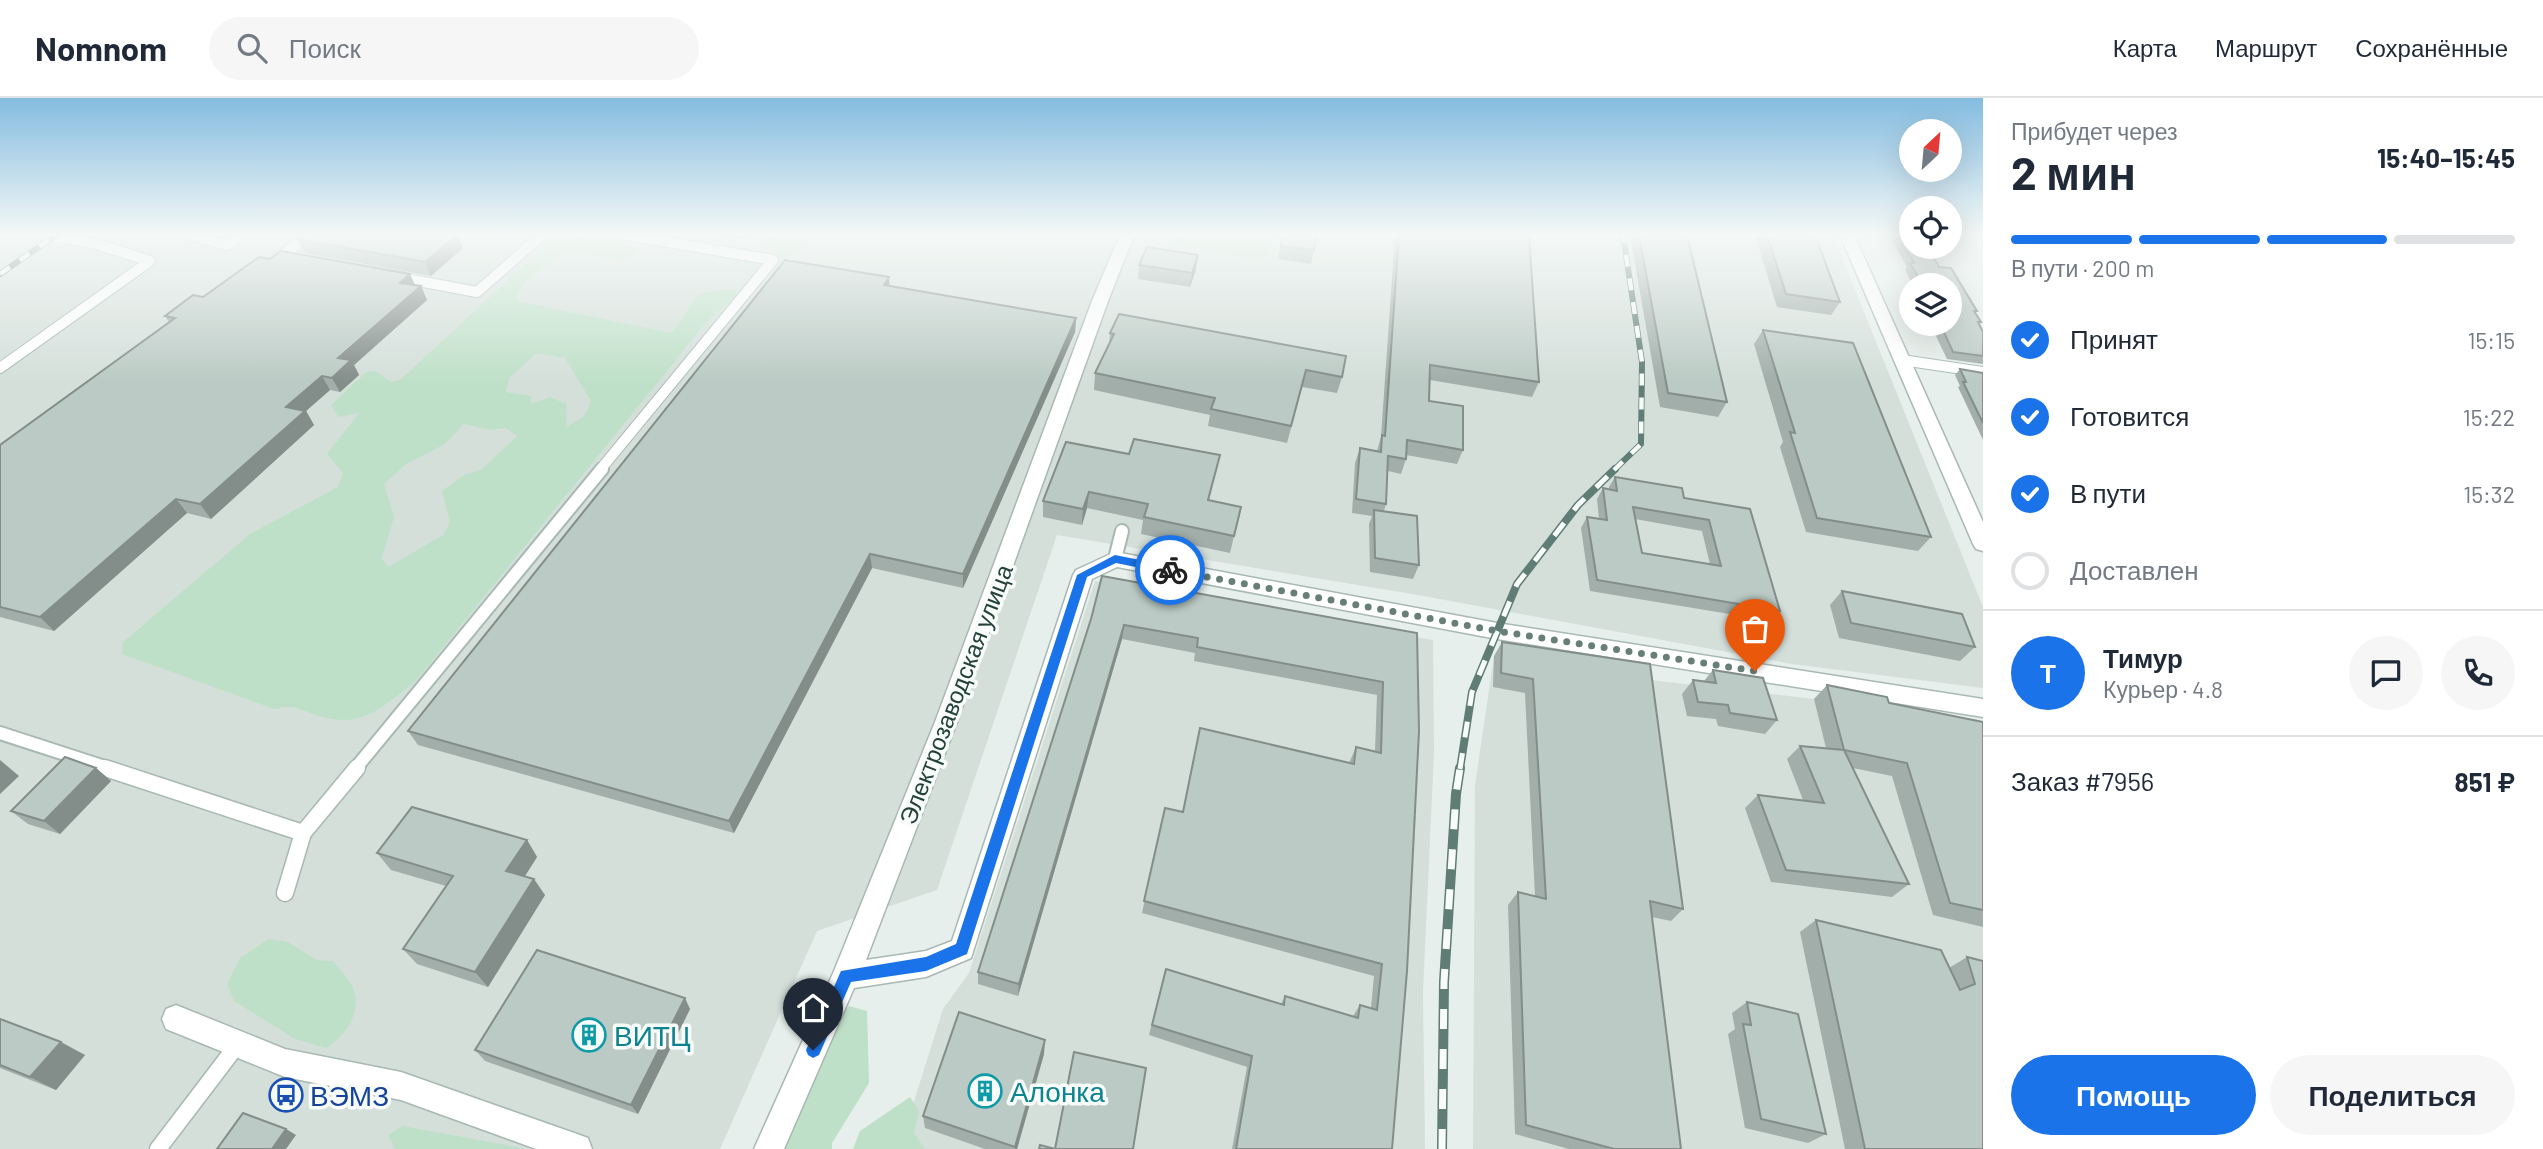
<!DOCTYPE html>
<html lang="ru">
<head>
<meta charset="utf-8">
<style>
  :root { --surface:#fff; --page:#f6f6f7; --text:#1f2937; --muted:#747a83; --line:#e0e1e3; --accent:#1a73e8 }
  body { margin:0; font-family:Barlow,sans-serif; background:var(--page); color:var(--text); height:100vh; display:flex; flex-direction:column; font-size:26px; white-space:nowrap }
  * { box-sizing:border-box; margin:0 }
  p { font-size:23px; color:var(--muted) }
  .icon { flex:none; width:38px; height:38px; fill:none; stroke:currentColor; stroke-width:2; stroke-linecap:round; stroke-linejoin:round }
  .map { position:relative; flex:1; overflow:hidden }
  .side { display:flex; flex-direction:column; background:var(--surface); width:560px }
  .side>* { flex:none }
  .needle { width:46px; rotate:26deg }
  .tools { position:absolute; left:1899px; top:21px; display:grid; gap:14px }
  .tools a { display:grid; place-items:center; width:63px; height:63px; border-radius:50%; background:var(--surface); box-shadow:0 7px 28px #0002; font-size:35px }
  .pin { position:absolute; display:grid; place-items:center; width:60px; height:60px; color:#fff; margin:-72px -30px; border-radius:50% 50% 50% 0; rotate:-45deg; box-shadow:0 0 7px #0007 }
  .pin .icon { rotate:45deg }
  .courier { position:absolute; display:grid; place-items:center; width:70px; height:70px; margin:-35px; border:5px solid #1a73e8; border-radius:50%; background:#fff; color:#222; box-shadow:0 2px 9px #0007 }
  .headline em { font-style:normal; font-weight:700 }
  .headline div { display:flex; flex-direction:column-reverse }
  .headline { display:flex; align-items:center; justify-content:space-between; height:119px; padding:0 28px }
  h1 { font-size:46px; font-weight:700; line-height:52px }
  .bar { display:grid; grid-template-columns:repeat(4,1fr); gap:10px 7px; align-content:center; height:84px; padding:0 28px }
  .bar i { height:9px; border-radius:5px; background:var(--line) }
  .bar .on { background:var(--accent) }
  .bar p { grid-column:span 4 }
  .line { display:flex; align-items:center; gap:18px; padding:0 28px; border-top:2px solid var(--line) }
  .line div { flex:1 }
  .round { display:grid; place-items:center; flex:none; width:74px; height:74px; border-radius:37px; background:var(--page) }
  ol { padding:0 28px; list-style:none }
  li { display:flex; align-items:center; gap:21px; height:77px }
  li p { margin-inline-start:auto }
  li .icon { padding:7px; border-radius:50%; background:var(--accent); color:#fff; stroke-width:4 }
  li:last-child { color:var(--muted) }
  li i { width:38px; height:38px; border:4px solid var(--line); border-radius:50% }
  .cta { display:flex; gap:14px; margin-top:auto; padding:14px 28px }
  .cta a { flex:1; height:80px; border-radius:42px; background:var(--accent); color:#fff; font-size:28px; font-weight:700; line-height:80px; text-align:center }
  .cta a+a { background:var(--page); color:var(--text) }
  header { display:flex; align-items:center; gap:42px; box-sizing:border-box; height:98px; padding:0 35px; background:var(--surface); border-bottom:2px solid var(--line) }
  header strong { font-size:33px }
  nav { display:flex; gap:38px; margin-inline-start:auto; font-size:24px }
  .search { width:490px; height:63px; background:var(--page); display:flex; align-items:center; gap:18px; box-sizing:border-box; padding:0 24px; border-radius:38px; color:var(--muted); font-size:26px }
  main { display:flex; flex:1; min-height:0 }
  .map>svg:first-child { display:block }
  .built { fill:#d4dfda }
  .green { fill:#bfe0c8; fill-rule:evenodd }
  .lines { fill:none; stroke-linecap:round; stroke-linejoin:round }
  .service-far2-casing { stroke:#a8b8b2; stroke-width:12 }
  .service-far1-casing { stroke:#a8b8b2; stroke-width:16 }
  .service-casing { stroke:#a8b8b2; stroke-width:19 }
  .minor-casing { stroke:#a8b8b2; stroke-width:3 }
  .service-far2 { stroke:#fff; stroke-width:10 }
  .service-far1 { stroke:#fff; stroke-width:12 }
  .service { stroke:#fff; stroke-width:16 }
  .minor { fill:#fff; fill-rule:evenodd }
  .rail-far2-casing { stroke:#5f7d75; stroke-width:6 }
  .rail-far1-casing { stroke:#5f7d75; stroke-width:8 }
  .rail-casing { stroke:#5f7d75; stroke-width:10 }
  .rail-far2 { stroke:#f7fbf9; stroke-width:4.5; stroke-dasharray:12; stroke-linecap:butt }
  .rail-far1 { stroke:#f7fbf9; stroke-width:5; stroke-dasharray:16; stroke-linecap:butt }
  .rail { stroke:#f7fbf9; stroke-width:7; stroke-dasharray:20; stroke-linecap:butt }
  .wall { fill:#a1aea9; fill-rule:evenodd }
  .shaded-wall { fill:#838d89 }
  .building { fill:#bbcac4; stroke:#838d89; stroke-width:2; fill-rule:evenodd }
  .route { fill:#1a73e8 }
  .done { stroke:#687f78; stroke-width:7; stroke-dasharray:0 12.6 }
  .labels { text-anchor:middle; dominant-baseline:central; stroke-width:7; stroke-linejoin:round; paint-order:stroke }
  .street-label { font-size:24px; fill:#24423a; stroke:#f7fbf9 }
  .near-culture-label { font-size:28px; fill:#0d838f; stroke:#f7fbf9; text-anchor:start }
  .near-transit-label { font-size:28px; fill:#164399; stroke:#f7fbf9; text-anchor:start }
</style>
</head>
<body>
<header>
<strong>Nomnom</strong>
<div class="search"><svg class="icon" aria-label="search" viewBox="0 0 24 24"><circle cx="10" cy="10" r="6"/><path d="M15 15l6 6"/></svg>Поиск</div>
<nav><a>Карта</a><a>Маршрут</a><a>Сохранённые</a></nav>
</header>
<main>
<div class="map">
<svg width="1983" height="1051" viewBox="0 0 1983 1051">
  <rect width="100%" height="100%" fill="#e6efeb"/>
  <g class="built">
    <polygon points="0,137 1833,137 1983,509 1983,590 1792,566 1418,497 1057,437 937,792 817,833 720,1051 0,1051"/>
    <polygon points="1095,483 1433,542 1434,653 1423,894 1425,1051 899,1051 943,911 969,875"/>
    <polygon points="1494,558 1659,583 1814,601 1872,613 1983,625 1983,1051 1473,1051 1475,687"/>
  </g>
  <g class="green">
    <path d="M581,137L602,148L639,149L638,155L620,162L569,153C550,165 520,179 517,203L671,235C702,201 682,193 736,191L735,198L704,227L415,584C386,605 367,629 327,620C303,615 301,605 274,611L122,556L123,544L250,436L338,389L343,375L327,356L359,315L338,319L331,307L366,274L376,273L391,284L400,282L544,149ZM537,255L565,260L591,303L585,317L567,329L566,306L550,299L531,306V298L506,294L509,280ZM464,326L490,332L506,330L517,338L482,371L464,377L442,393L450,425L443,437L388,469L382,460L394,419L384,386L405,367L445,346Z"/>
    <polygon points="770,137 806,137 799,152 785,162 765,145"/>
    <polygon points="1181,137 1274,137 1266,158 1253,161 1177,147 1169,139"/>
    <path d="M268,841L288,844L317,862L333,863C339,871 349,880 353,890C363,914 345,939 326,950L295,941L234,903L227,886L240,860Z"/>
    <polygon points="849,908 867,913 869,985 832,1045 832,1051 780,1051 831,928"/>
    <polygon points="910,999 919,1013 914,1035 925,1051 853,1051 860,1033"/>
    <polygon points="403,1028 522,1050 524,1051 395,1051 388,1037"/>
  </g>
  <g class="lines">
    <defs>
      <g id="service-far2">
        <polyline points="190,137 227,147 243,137"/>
        <polyline points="289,159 281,158 310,137"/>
        <polyline points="397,179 477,194 542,137"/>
        <polyline points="1902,262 1983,274"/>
        <polyline points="0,270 150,163 93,145 47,137"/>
        <polyline points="600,372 773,162 627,137"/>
      </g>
      <g id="service-far1">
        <polyline points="1115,461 1122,433"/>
        <polyline points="0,635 111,671"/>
        <polyline points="355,671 602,371"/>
      </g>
      <g id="service">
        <polyline points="105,670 303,735 285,795"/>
        <polyline points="303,735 357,670"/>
        <polyline points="158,1051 238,946"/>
      </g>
      <g id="minor">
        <polygon points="1120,137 1134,137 1108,203 957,624 866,862 926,853 952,843 1073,477 1076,472 1115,454 1497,525 1983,601 1983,619 1497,541 1117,469 1092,481 971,860 926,879 854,890 784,1051 754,1051 834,873 935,624 1092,203"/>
        <polygon points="1840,137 1854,137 1983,424 1983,453 1976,451 1973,446"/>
        <polygon points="176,907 285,951 401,974 577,1036 588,1040 592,1051 536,1051 401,1002 285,979 166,931 162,921 166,911"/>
      </g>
    </defs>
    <use href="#service-far2" class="service-far2-casing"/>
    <use href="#service-far1" class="service-far1-casing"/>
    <use href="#service" class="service-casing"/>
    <use href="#minor" class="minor-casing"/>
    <use href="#service-far2" class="service-far2"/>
    <use href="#service-far1" class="service-far1"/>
    <use href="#service" class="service"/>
    <use href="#minor" class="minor"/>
    <defs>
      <g id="rail-far2">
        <polyline points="0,176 56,137"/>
        <polyline points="1614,372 1641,346 1642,264 1623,137"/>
      </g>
      <polyline id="rail-far1" points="1460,671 1472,594 1517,486 1578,407 1615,371"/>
      <polyline id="rail" points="1442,1051 1444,884 1456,696 1460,670"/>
    </defs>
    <use href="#rail-far2" class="rail-far2-casing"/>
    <use href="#rail-far1" class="rail-far1-casing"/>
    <use href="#rail" class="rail-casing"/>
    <use href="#rail-far2" class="rail-far2"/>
    <use href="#rail-far1" class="rail-far1"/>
    <use href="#rail" class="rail"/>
  </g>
  <g class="wall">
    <polygon points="303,137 458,137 463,150 431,178 304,155 297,141"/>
    <polygon points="720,137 748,137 744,141"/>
    <polygon points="1282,137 1316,137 1314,152 1311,166 1278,161"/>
    <polygon points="1395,137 1529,137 1539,284 1532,299 1430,282 1429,303 1463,352 1457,366 1406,357 1406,361 1401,376 1388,373 1386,406 1384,413 1419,467 1413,481 1370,474 1369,426 1372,418 1352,415 1355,365 1360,350 1377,353 1381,339"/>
    <polygon points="1630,137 1687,137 1727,304 1718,319 1660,309"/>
    <polygon points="1755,137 1815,137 1840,204 1831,217 1777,209"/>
    <polygon points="1889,137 1911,137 1977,213 1975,215 1981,224 1979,227 1983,234 1983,266 1947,261 1936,238 1939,234 1935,226 1950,226 1950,187 1913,187 1905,172 1907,169"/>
    <polygon points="270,161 410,176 415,187 421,188 427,202 354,267 359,277 340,294 330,292 306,313 314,327 211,421 187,415 54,533 0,519 0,347 169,224 165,218 203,199"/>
    <polygon points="1139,167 1196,171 1190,189 1138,181"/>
    <polygon points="890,188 1076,220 1075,234 963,490 872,470 734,735 418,647 408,633"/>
    <polygon points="1763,232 1931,439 1918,453 1806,434 1780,349 1783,344 1754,246"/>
    <polygon points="1110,235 1342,279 1337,295 1302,289 1287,345 1208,328 1210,317 1094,292 1095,275 1109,247"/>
    <polygon points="1960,271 1983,275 1983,342 1958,289 1960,288 1955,277"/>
    <polygon points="1129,356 1220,357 1209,402 1241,409 1230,455 1141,436 1143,422 1087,410 1082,427 1043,419 1043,403"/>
    <path d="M1615,379L1684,400L1750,411L1780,513L1772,523L1590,493L1581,430L1587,419L1599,421L1597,401L1603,390L1609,391V389ZM1635,421L1702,433L1710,466L1642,455Z"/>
    <polygon points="1842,493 1975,549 1960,563 1839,540 1830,507"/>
    <polygon points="1091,521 1417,535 1392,1051 1232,1051 1247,969 1149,937 1166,871 1281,906 1285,898 1353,918 1360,907 1371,910 1374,878 1142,815 1165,710 1182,714 1349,665 1356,649 1375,653 1377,597 1194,563 1195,555 1122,541 1018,898 978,886 978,874"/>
    <polygon points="1502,544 1650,566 1683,811 1671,823 1652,819 1681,1051 1569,1051 1515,1036 1508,807 1518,794 1535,799 1525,595 1493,589 1494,558"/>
    <polygon points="1713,572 1777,622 1765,636 1718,628 1716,621 1687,618 1682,596 1693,582 1704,583"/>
    <polygon points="1827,587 1889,605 1983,624 1983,829 1933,817 1892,678 1853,670 1909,786 1892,799 1771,784 1745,710 1758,697 1803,702 1787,661 1800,648 1826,650 1814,601"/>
    <polygon points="96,670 111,683 60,736 28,726 11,713"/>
    <polygon points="527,742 537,759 525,778 545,797 488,889 417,866 403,851 446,788 391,772 377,755"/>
    <polygon points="1816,822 1949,870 1967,859 1983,863 1983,1051 1845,1051 1800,834"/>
    <polygon points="1747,904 1826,1036 1808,1045 1745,1030 1728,936 1735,931 1732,915"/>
    <polygon points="690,911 638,1016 485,963 475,952"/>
    <polygon points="0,921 85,957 56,992 0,970"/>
    <polygon points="1044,956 1017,1051 985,1051 925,1030 923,1018"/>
  </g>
  <g class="shaded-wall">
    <polygon points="457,137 458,137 463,150 431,178 425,164"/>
    <polygon points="1198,157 1196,171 1190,189 1192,175"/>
    <polygon points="410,176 416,190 400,185"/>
    <polygon points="889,179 890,193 884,187"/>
    <polygon points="421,188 427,202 354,267 359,277 340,294 332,280 338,260"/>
    <polygon points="1076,220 1075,234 963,490 963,476"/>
    <polygon points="322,278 330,292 306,313 314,327 211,421 200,406 286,309"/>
    <polygon points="1089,394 1087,410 1082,427 1083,411"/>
    <polygon points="176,401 187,415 54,533 40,519"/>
    <polygon points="870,456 872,470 734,735 729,723"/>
    <polygon points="1124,527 1122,541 1018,898 1019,886"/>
    <polygon points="0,662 19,678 0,696"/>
    <polygon points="96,670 111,683 60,736 44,723"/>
    <polygon points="527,742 537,759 518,789 506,773"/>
    <polygon points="534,781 545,797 488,889 475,874"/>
    <polygon points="685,900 690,911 638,1016 631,1007"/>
    <polygon points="1045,942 1044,956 1017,1051 1015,1051"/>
    <polygon points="61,944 85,957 56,992 30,979"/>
    <polygon points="286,1031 296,1037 286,1051 272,1051"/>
  </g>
  <g class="building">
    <polygon points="303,137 457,137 425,164 297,141"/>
    <polygon points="1282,137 1316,137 1314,152 1281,148"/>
    <polygon points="1399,137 1529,137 1539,284 1430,267 1429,303 1463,308 1463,352 1407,342 1406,361 1388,358 1386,406 1356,401 1360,350 1381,354 1382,337 1385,338"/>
    <polygon points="1639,137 1687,137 1727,304 1668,295"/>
    <polygon points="1767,137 1815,137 1840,204 1786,196"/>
    <polygon points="1898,137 1911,137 1911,149 1927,149 1939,169 1951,170 1977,213 1974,213 1981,224 1978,224 1983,234 1983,258 1953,254 1942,230 1947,231 1944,226 1950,226 1950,187 1923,187 1910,165 1914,165"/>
    <polygon points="1147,149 1198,157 1192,175 1139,167"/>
    <polygon points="281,153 410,176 400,185 421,188 338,260 351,262 332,280 322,278 286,309 305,313 200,406 176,401 40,519 0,509 0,347 175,220 165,218 193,197 203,199 259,159 270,161"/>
    <polygon points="785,162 889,179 884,187 1076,220 963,476 870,456 729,723 408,633"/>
    <polygon points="1119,216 1346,258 1342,279 1306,272 1291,328 1211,311 1215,300 1095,275 1114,236 1110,235"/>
    <polygon points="1763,232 1853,245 1931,439 1817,420 1790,334 1795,335"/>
    <polygon points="1960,271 1983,275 1983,325 1963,284 1966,284"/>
    <polygon points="1134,341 1220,357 1208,402 1241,409 1234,438 1144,419 1148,406 1089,394 1083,411 1043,403 1066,344 1129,356"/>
    <path d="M1615,379L1682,390L1684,400L1750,411L1780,513L1597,482L1587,419L1607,422L1603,390L1617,393ZM1633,409L1709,422L1721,468L1642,455Z"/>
    <polygon points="1374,412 1417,418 1419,467 1375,460"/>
    <polygon points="1102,478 1417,535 1419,633 1407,873 1392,1051 1236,1051 1252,958 1152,927 1166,871 1284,907 1285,898 1358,920 1360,907 1377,912 1382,866 1144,803 1165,710 1183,714 1200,630 1354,666 1356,649 1381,655 1383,584 1197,549 1198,540 1124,527 1019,886 978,874 1091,521"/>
    <polygon points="1842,493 1962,516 1975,549 1851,525"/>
    <polygon points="1502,544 1650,566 1683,811 1650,803 1681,1051 1614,1051 1526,1027 1518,794 1546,801 1533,581 1501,575"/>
    <polygon points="1713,572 1763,580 1777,622 1730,615 1728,607 1698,604 1693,582 1716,585"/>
    <polygon points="1827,587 1887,599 1889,605 1983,624 1983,812 1950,805 1907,665 1844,652"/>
    <polygon points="1800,648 1844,652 1909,786 1786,772 1758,697 1824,705"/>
    <polygon points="65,659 96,670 44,723 11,713"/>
    <polygon points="412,709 527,742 506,773 534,781 475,874 403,851 453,778 377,755"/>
    <polygon points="1816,822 1941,852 1960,892 1975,886 1967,859 1983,863 1983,1051 1865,1051"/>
    <polygon points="537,852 685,900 631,1007 475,952"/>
    <polygon points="1747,904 1798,916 1826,1036 1761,1021 1743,926 1751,927"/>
    <polygon points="959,914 1045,942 1015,1049 923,1018"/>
    <polygon points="0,921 61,944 30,979 0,967"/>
    <polygon points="1074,954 1146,970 1133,1051 1039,1051 1040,1047 1055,1051"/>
    <polygon points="243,1015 286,1031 272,1051 217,1051"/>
  </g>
  <linearGradient id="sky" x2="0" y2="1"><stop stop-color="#84bce0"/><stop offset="0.48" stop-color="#f4f8f6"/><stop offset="1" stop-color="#f4f8f6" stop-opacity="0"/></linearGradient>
  <rect width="1983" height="284" fill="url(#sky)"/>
  <polygon class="route" points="1115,457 1170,468 1176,472 1170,476 1116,465 1087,479 967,856 926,873 851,884 819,957 813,960 808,957 806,952 841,873 926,859 956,846 1077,477"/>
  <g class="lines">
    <polyline class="done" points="1170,472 1497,533 1755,573"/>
  </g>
  <defs>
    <symbol id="building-ring" viewBox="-11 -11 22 22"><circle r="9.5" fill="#f7fbf9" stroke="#0f9aa8" stroke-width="1.5"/><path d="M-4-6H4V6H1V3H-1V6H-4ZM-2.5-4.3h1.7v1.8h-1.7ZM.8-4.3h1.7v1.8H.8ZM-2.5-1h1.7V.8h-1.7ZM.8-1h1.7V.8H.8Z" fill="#0f9aa8"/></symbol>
    <symbol id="bus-ring" viewBox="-11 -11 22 22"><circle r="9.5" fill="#f7fbf9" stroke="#1a4fb4" stroke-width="1.5"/><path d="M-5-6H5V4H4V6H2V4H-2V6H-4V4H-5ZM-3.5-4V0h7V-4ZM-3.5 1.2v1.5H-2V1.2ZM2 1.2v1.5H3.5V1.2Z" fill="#1a4fb4"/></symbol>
  </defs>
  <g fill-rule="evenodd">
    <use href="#building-ring" x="570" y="918" width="38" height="38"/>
    <use href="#building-ring" x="966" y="974" width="38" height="38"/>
    <use href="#bus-ring" x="267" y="978" width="38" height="38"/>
  </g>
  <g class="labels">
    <g class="street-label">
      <text transform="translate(955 596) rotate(-69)">Электрозаводская улица</text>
    </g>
    <g class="near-culture-label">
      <text x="614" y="937">ВИТЦ</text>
      <text x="1010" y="993">Алонка</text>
    </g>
    <g class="near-transit-label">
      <text x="310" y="997">ВЭМЗ</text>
    </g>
  </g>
</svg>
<div class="tools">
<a><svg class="needle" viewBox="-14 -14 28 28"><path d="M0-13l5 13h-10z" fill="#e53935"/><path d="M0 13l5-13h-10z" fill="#747a83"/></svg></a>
<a><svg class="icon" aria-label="locate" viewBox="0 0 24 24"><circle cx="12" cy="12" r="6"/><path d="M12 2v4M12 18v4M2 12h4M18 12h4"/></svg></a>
<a><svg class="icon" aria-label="layers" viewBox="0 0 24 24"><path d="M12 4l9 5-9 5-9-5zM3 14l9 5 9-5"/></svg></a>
</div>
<div class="pin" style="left:1755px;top:573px;background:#ea580c"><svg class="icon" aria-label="bag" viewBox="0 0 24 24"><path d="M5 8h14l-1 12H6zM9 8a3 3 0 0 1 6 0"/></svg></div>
<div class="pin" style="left:813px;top:952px;background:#1f2937"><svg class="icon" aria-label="home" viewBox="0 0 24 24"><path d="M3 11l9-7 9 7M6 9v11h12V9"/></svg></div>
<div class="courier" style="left:1170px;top:472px"><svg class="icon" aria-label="bike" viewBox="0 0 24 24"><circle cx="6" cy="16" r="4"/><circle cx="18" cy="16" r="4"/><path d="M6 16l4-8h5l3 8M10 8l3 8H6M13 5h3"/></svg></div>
</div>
<section class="side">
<div class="headline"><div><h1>2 мин</h1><p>Прибудет через</p></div><em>15:40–15:45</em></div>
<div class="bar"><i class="on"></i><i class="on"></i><i class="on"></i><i></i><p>В пути · 200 m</p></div>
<ol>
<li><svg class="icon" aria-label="check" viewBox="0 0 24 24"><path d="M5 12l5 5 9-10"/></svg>Принят<p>15:15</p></li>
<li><svg class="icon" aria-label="check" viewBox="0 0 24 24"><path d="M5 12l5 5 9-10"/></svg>Готовится<p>15:22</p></li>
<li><svg class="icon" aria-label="check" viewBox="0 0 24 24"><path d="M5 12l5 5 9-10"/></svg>В пути<p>15:32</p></li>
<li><i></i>Доставлен</li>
</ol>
<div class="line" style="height:126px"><b class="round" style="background:var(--accent);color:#fff">Т</b><div><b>Тимур</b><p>Курьер · 4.8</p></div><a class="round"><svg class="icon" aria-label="chat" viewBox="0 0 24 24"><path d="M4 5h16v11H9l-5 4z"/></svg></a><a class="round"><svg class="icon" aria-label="phone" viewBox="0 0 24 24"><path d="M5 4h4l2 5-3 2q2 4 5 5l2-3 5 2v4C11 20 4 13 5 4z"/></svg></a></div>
<div class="line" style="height:91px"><div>Заказ #7956</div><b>851 ₽</b></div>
<div class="cta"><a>Помощь</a><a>Поделиться</a></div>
</section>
</main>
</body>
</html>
